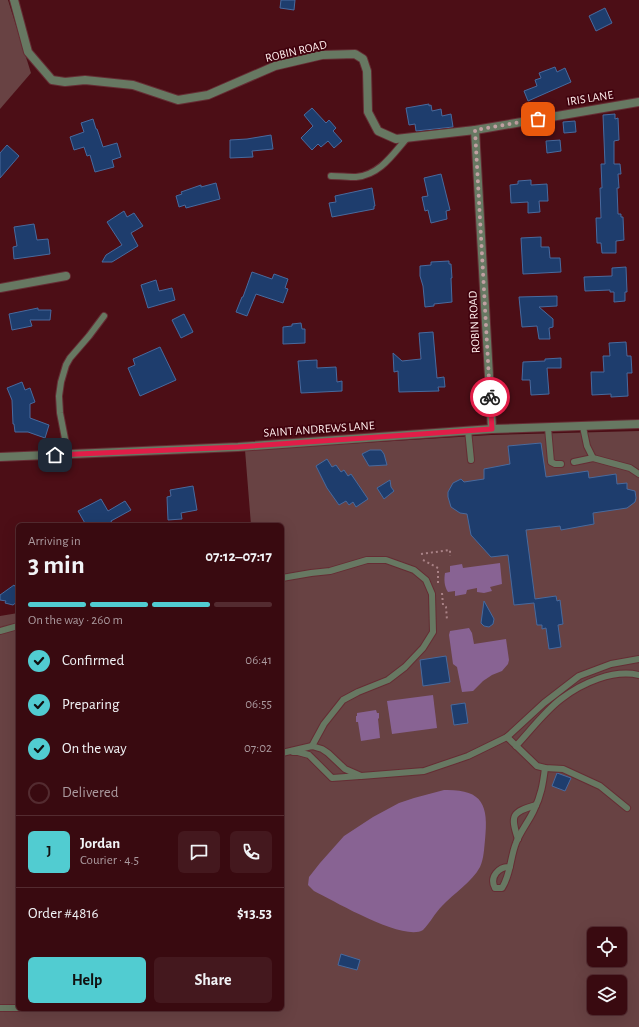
<!DOCTYPE html>
<html lang="en">
<head>
<meta charset="utf-8">
<style>
  :root { --surface:#390a10; --page:#44181e; --text:#f1f3f6; --muted:#ab9a9f; --line:#532b30; --accent:#51ccd1 }
  body { margin:0; font-family:"Alegreya Sans",sans-serif; background:var(--page); color:var(--text); height:100vh; display:flex; flex-direction:column; font-size:15px; white-space:nowrap }
  * { box-sizing:border-box; margin:0 }
  p { font-size:13px; color:var(--muted) }
  .icon { flex:none; width:22px; height:22px; fill:none; stroke:currentColor; stroke-width:2; stroke-linecap:round; stroke-linejoin:round }
  .map { position:relative; flex:1; overflow:hidden }
  .panel { position:absolute; left:16px; top:523px; width:268px; height:488px; display:flex; flex-direction:column; background:var(--surface); border-radius:6px; box-shadow:0 4px 16px #0002,0 0 0 1px var(--line) }
  .panel>* { flex:none }
  .fabs { position:absolute; left:587px; top:927px; display:grid; gap:8px }
  .fabs a { display:grid; place-items:center; width:40px; height:40px; border-radius:6px; background:var(--surface); box-shadow:0 4px 16px #0002,0 0 0 1px var(--line); font-size:20px }
  .pin { position:absolute; display:grid; place-items:center; width:34px; height:34px; color:#fff; margin:-17px; border-radius:8px; box-shadow:0 2px 6px #0006 }
  .courier { position:absolute; display:grid; place-items:center; width:40px; height:40px; margin:-20px; border:3px solid #e11d48; border-radius:50%; background:#fff; color:#222; box-shadow:0 1px 5px #0007 }
  .headline em { font-style:normal; font-weight:700 }
  .headline div { display:flex; flex-direction:column-reverse }
  .headline { display:flex; align-items:center; justify-content:space-between; height:68px; padding:0 12px }
  h1 { font-size:26px; font-weight:700; line-height:30px }
  .bar { display:grid; grid-template-columns:repeat(4,1fr); gap:6px 4px; align-content:center; height:48px; padding:0 12px }
  .bar i { height:5px; border-radius:3px; background:var(--line) }
  .bar .active { background:var(--accent) }
  .bar p { grid-column:span 4 }
  .line { display:flex; align-items:center; gap:10px; padding:0 12px; border-top:1px solid var(--line) }
  .line div { flex:1 }
  .round { display:grid; place-items:center; flex:none; width:42px; height:42px; border-radius:6px; background:var(--page) }
  ol { padding:0 12px; list-style:none }
  li { display:flex; align-items:center; gap:12px; height:44px }
  li p { margin-inline-start:auto }
  li .icon { padding:4px; border-radius:50%; background:var(--accent); color:#111; stroke-width:4 }
  li:last-child { color:var(--muted) }
  li i { width:22px; height:22px; border:2px solid var(--line); border-radius:50% }
  .cta { display:flex; gap:8px; margin-top:auto; padding:8px 12px }
  .cta a { flex:1; height:46px; border-radius:6px; background:var(--accent); color:#111; font-size:16px; font-weight:700; line-height:46px; text-align:center }
  .cta a+a { background:var(--page); color:var(--text) }
  .map>svg:first-child { display:block }
  .green { fill:#684243; fill-rule:evenodd }
  .water { fill:#886393 }
  .building { fill:#1e3d6d; stroke:#486a9e }
  .lines { fill:none; stroke-linecap:round; stroke-linejoin:round }
  .lane-casing { stroke:#652d34; stroke-width:8 }
  .street-casing { stroke:#652d34; stroke-width:10 }
  .path { stroke:#a98286; stroke-width:2; stroke-dasharray:2 3; stroke-linecap:butt }
  .lane { stroke:#677862; stroke-width:6 }
  .street { stroke:#677862; stroke-width:8 }
  .done { stroke:#c09fa1; stroke-width:4; stroke-dasharray:0 7.2 }
  .route { stroke:#e11d48; stroke-width:5 }
  .labels { text-anchor:middle; dominant-baseline:central; stroke-width:3.5; stroke-linejoin:round; paint-order:stroke }
  .street-label { font-size:12px; fill:#feedec; stroke:#40020d }
</style>
</head>
<body>
<div class="map">
<svg width="639" height="1027" viewBox="0 0 639 1027">
  <rect width="100%" height="100%" fill="#4c0e16"/>
  <g class="green">
    <polygon points="0,0 8,0 31,73 0,109"/>
    <path d="M639,431V1027H0V616L18,613V1009H282V525H251L245,450L491,435ZM594,934H620V960H594ZM594,982H620V1008H594Z"/>
  </g>
  <g class="water">
    <path d="M500,563L502,584L490,587L492,591L484,593L477,592V588L467,590L466,594L455,596V591L448,592C444,586 444,579 445,573L450,572V566L462,564L463,568Z"/>
    <polygon points="469,628 472,633 474,644 506,639 509,660 508,664 502,671 492,675 483,681 473,691 462,692 457,667 453,664 449,635 450,631"/>
    <polygon points="433,695 437,728 392,734 387,701"/>
    <polygon points="376,710 377,713 379,713 379,718 378,719 380,738 361,741 358,722 356,722 356,716 357,716 357,713"/>
    <path d="M444,790C482,789 489,804 485,840C484,849 484,858 480,867C472,882 454,893 442,906C435,913 430,923 423,930C404,942 334,901 314,891L308,885L309,877L320,863L344,836L373,817L399,803L414,798Z"/>
  </g>
  <g class="building">
    <polygon points="281,0 295,0 294,10 280,8"/>
    <polygon points="605,8 612,23 596,31 589,16"/>
    <polygon points="555,67 557,72 565,68 571,82 528,101 524,91 537,86 535,80 541,78 539,73"/>
    <polygon points="429,104 429,106 431,105 432,111 441,109 442,116 451,114 453,127 416,131 415,124 409,125 406,108"/>
    <polygon points="312,108 326,123 329,120 336,128 333,131 342,141 334,148 328,141 321,147 318,144 312,150 301,138 313,126 304,115"/>
    <polygon points="615,114 615,119 618,118 619,140 614,141 614,164 620,164 621,174 618,174 619,188 617,188 618,214 621,214 621,217 623,217 624,240 616,241 616,253 602,253 601,243 597,243 596,218 601,218 600,188 602,188 601,164 605,164 603,115"/>
    <polygon points="93,119 96,129 97,129 103,147 117,143 121,157 112,160 114,167 95,172 90,155 87,156 84,147 74,150 70,137 84,132 81,123"/>
    <polygon points="575,121 576,132 564,133 563,122"/>
    <polygon points="271,135 273,149 252,151 253,157 230,158 230,140 247,139"/>
    <polygon points="560,140 561,151 547,153 546,141"/>
    <polygon points="7,145 19,156 0,178 0,153"/>
    <polygon points="441,174 450,210 446,211 447,219 431,223 428,210 425,211 422,197 428,196 424,178"/>
    <polygon points="531,180 531,185 547,184 548,201 539,201 540,212 528,213 528,202 511,203 510,185 518,184 518,181"/>
    <polygon points="216,183 220,199 186,208 185,205 179,207 176,196 182,194 181,192 201,185 201,187"/>
    <polygon points="372,188 375,206 374,206 374,209 332,217 329,203 336,202 335,196"/>
    <polygon points="124,211 127,217 134,213 143,226 131,233 138,246 112,262 102,262 106,255 122,245 107,222"/>
    <polygon points="34,224 37,240 48,239 50,254 14,259 13,247 17,246 14,227"/>
    <polygon points="541,237 541,247 549,247 550,258 560,258 561,272 523,274 521,238"/>
    <polygon points="449,261 449,264 451,264 452,278 451,278 452,302 434,304 434,306 425,307 423,286 420,276 420,266 431,265 431,262"/>
    <polygon points="626,267 627,292 625,292 625,301 614,302 614,292 610,292 610,290 585,291 584,277 612,276 612,268"/>
    <polygon points="252,272 272,279 274,274 288,279 285,288 288,289 283,303 256,294 247,316 236,312 242,297 243,297"/>
    <polygon points="156,280 159,291 172,288 175,300 148,308 141,285"/>
    <polygon points="557,296 557,306 539,307 553,319 553,327 549,328 550,339 539,339 537,326 522,327 519,297"/>
    <polygon points="38,308 38,310 51,310 50,320 30,320 32,326 12,330 9,314"/>
    <polygon points="184,314 193,332 181,338 172,320"/>
    <polygon points="301,323 302,329 305,329 305,343 283,344 283,327 292,326 292,324"/>
    <polygon points="433,332 437,378 444,377 445,387 438,387 439,391 399,392 398,371 394,372 393,353 402,361 421,359 419,333"/>
    <polygon points="626,342 627,356 631,356 632,373 627,373 628,396 611,397 611,394 592,395 591,372 604,372 603,356 610,356 609,343"/>
    <polygon points="160,347 176,380 140,396 128,368 135,365 133,359"/>
    <polygon points="561,358 561,368 547,368 549,394 531,395 530,380 522,380 523,362 545,361 545,359"/>
    <polygon points="317,360 317,368 336,367 337,382 342,381 342,391 301,393 298,361"/>
    <polygon points="22,382 25,390 30,388 35,402 30,404 30,418 49,425 45,438 28,432 15,432 14,424 13,424 12,400 7,388"/>
    <polygon points="541,443 546,477 588,471 589,478 616,474 617,484 627,483 627,489 635,491 636,498 635,502 627,508 593,513 594,524 561,530 560,526 526,530 535,599 556,596 557,601 560,600 563,624 558,625 561,647 549,649 546,628 542,629 542,625 537,625 534,603 514,605 508,555 491,557 471,535 467,514 460,513 451,507 448,497 448,492 453,483 461,479 464,482 484,479 484,469 510,464 508,446"/>
    <polygon points="370,450 381,450 384,454 387,465 369,466 362,454"/>
    <polygon points="327,459 332,467 336,465 341,472 344,470 348,476 351,474 368,499 356,507 353,502 349,505 346,501 339,505 327,488 316,466"/>
    <polygon points="390,480 391,487 394,491 384,499 377,488"/>
    <polygon points="193,486 197,510 181,513 182,519 168,520 167,497 171,496 170,490"/>
    <polygon points="101,499 108,511 125,501 131,510 111,521 113,525 86,525 78,511"/>
    <polygon points="14,585 18,590 18,601 13,605 5,603 6,601 0,600 0,595"/>
    <polygon points="484,601 494,619 493,624 489,627 484,626 481,623"/>
    <polygon points="446,656 450,682 423,686 420,660"/>
    <polygon points="465,703 468,723 454,725 451,705"/>
    <polygon points="557,773 571,778 565,791 552,786"/>
    <polygon points="341,954 360,960 357,970 338,965"/>
  </g>
  <g class="lines">
    <defs>
      <g id="lane">
        <path d="M331,176C339,176 348,177 356,177C380,175 393,154 407,138"/>
        <polyline points="583,427 587,446 593,458 630,468 639,474"/>
        <polyline points="548,428 551,462 555,464 561,464"/>
        <polyline points="468,430 471,460"/>
        <polyline points="68,454 60,413 59,396 61,382 66,365 70,358 89,336 104,316"/>
        <polyline points="574,462 593,458"/>
        <polyline points="282,578 311,573 330,571 367,560 386,560 414,570 426,580 432,594 433,632 423,648 405,667 388,680 358,692 343,700 324,724 312,746"/>
        <polyline points="0,631 18,626"/>
        <polyline points="507,737 537,766 545,768 563,769 600,786 627,808"/>
        <path d="M516,746C531,730 544,712 561,699C582,683 613,669 639,675"/>
        <polyline points="293,752 298,752 309,755 332,778 360,776"/>
        <polyline points="282,753 312,746 322,749 328,753 345,769 361,776 424,771 468,756 507,737 544,703 579,676 611,664 639,659"/>
        <path d="M518,839C510,815 512,812 536,805"/>
        <path d="M510,867C499,866 489,877 495,888H502C511,874 510,858 516,843C520,832 529,821 534,810C541,796 543,784 545,768"/>
        <polyline points="0,1008 18,1008"/>
      </g>
      <g id="street">
        <polyline points="14,0 28,52 52,80 65,82 85,80 133,85 178,100 208,95 275,66 322,55 355,54 363,59 367,71 368,112 378,131 396,139 475,130 639,102"/>
        <polyline points="475,130 492,429"/>
        <polyline points="0,288 66,276"/>
        <polyline points="0,457 238,447 492,429 639,424"/>
      </g>
    </defs>
    <use href="#lane" class="lane-casing"/>
    <use href="#street" class="street-casing"/>
    <g class="path">
      <polyline points="421,554 450,550 450,556"/>
      <polyline points="423,560 438,568 438,583"/>
      <polyline points="442,593 443,605 446,607 447,620"/>
    </g>
    <use href="#lane" class="lane"/>
    <use href="#street" class="street"/>
  </g>
  <g class="lines">
    <polyline class="done" points="490,397 475,130 538,119"/>
    <polyline class="route" points="55,455 238,447 492,429 490,397"/>
  </g>
  <g class="labels">
    <g class="street-label">
      <text transform="translate(296 51) rotate(-13)">ROBIN ROAD</text>
      <text transform="translate(590 98) rotate(-9)">IRIS LANE</text>
      <text transform="translate(474 322) rotate(-93)">ROBIN ROAD</text>
      <text transform="translate(319 429) rotate(-4)">SAINT ANDREWS LANE</text>
    </g>
  </g>
</svg>
<div class="fabs">
<a><svg class="icon" aria-label="locate" viewBox="0 0 24 24"><circle cx="12" cy="12" r="6"/><path d="M12 2v4M12 18v4M2 12h4M18 12h4"/></svg></a>
<a><svg class="icon" aria-label="layers" viewBox="0 0 24 24"><path d="M12 4l9 5-9 5-9-5zM3 14l9 5 9-5"/></svg></a>
</div>
<div class="pin" style="left:538px;top:119px;background:#ea580c"><svg class="icon" aria-label="bag" viewBox="0 0 24 24"><path d="M5 8h14l-1 12H6zM9 8a3 3 0 0 1 6 0"/></svg></div>
<div class="pin" style="left:55px;top:455px;background:#1f2937"><svg class="icon" aria-label="home" viewBox="0 0 24 24"><path d="M3 11l9-7 9 7M6 9v11h12V9"/></svg></div>
<div class="courier" style="left:490px;top:397px"><svg class="icon" aria-label="bike" viewBox="0 0 24 24"><circle cx="6" cy="16" r="4"/><circle cx="18" cy="16" r="4"/><path d="M6 16l4-8h5l3 8M10 8l3 8H6M13 5h3"/></svg></div>
<section class="panel">
<div class="headline"><div><h1>3 min</h1><p>Arriving in</p></div><em>07:12–07:17</em></div>
<div class="bar"><i class="active"></i><i class="active"></i><i class="active"></i><i></i><p>On the way · 260 m</p></div>
<ol>
<li><svg class="icon" aria-label="check" viewBox="0 0 24 24"><path d="M5 12l5 5 9-10"/></svg>Confirmed<p>06:41</p></li>
<li><svg class="icon" aria-label="check" viewBox="0 0 24 24"><path d="M5 12l5 5 9-10"/></svg>Preparing<p>06:55</p></li>
<li><svg class="icon" aria-label="check" viewBox="0 0 24 24"><path d="M5 12l5 5 9-10"/></svg>On the way<p>07:02</p></li>
<li><i></i>Delivered</li>
</ol>
<div class="line" style="height:72px"><b class="round" style="background:var(--accent);color:#111">J</b><div><b>Jordan</b><p>Courier · 4.5</p></div><a class="round"><svg class="icon" aria-label="chat" viewBox="0 0 24 24"><path d="M4 5h16v11H9l-5 4z"/></svg></a><a class="round"><svg class="icon" aria-label="phone" viewBox="0 0 24 24"><path d="M5 4h4l2 5-3 2q2 4 5 5l2-3 5 2v4C11 20 4 13 5 4z"/></svg></a></div>
<div class="line" style="height:52px"><div>Order #4816</div><b>$13.53</b></div>
<div class="cta"><a>Help</a><a>Share</a></div>
</section>
</div>
</body>
</html>
